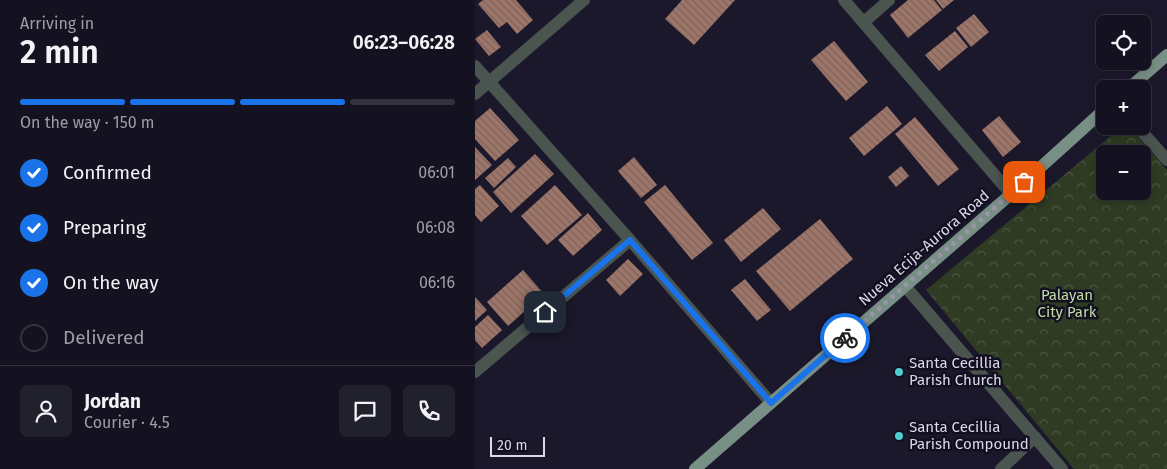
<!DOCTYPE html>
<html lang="en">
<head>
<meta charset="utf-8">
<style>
  :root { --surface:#141220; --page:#21202d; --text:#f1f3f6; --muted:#9d9ea5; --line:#33323e; --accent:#1a73e8 }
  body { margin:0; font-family:"Fira Sans",sans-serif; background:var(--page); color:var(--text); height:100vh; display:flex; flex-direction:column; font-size:19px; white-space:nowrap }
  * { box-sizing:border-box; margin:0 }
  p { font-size:16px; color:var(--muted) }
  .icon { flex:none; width:28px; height:28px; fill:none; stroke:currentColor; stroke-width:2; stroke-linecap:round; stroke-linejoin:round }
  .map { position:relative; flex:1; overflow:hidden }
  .side { display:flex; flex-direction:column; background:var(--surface); width:475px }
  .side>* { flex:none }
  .buttons { position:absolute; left:621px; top:15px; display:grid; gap:10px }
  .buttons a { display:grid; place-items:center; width:55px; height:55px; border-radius:8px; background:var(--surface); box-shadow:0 2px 8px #0003,0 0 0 1px var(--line); font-size:25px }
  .scale { position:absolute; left:15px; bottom:12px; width:55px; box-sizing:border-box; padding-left:5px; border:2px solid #dbd9e7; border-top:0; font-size:14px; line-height:18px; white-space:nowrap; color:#dbd9e7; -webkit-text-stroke:4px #120f21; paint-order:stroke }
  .pin { position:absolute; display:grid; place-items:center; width:42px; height:42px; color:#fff; margin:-21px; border-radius:10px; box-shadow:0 2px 8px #0006 }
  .courier { position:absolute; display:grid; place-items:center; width:50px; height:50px; margin:-25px; border:4px solid #1a73e8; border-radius:50%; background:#fff; color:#222; box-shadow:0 1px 6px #0007 }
  .summary em { font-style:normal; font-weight:600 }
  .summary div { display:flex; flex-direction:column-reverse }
  .summary { display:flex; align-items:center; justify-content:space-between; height:85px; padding:0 20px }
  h1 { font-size:32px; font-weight:600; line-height:38px }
  .bar { display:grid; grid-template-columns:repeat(4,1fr); gap:8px 5px; align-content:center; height:60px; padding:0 20px }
  .bar i { height:6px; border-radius:4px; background:var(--line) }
  .bar .selected { background:var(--accent) }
  .bar p { grid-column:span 4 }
  .line { display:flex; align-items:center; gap:12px; padding:0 20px; border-top:1px solid var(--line) }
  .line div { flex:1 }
  .round { display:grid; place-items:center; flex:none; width:52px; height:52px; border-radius:8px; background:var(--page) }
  ol { padding:0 20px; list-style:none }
  li { display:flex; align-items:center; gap:15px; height:55px }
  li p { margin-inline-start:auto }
  li .icon { padding:5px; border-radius:50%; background:var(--accent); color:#fff; stroke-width:4 }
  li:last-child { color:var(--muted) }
  li i { width:28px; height:28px; border:2px solid var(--line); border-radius:50% }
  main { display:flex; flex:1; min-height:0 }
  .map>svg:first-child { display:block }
  .park { fill:url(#park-crowns); fill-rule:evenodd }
  .building { fill:url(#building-back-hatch) }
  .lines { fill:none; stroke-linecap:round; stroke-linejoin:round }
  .minor { stroke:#4a5550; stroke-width:12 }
  .major { stroke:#788f85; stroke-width:12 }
  .done { stroke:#9895a5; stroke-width:5; stroke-dasharray:0 9 }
  .route { stroke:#1a73e8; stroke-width:6 }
  .poi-dot { fill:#52cdcf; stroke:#120f21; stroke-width:2 }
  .labels { text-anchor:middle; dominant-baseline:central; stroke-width:5; stroke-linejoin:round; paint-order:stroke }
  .street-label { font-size:15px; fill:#dbd9e7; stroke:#120f21 }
  .park-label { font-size:15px; fill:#bfdca1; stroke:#120f21 }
  .poi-label { font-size:15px; fill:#dbd9e7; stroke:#120f21; text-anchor:start }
</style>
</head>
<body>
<main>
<section class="side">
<div class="summary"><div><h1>2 min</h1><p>Arriving in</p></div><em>06:23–06:28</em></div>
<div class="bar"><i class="selected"></i><i class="selected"></i><i class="selected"></i><i></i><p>On the way · 150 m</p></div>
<ol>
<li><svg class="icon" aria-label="check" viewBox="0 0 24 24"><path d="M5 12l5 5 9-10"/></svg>Confirmed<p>06:01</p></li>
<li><svg class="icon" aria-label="check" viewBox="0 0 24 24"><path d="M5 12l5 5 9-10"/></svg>Preparing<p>06:08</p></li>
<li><svg class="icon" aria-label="check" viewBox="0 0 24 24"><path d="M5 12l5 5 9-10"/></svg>On the way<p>06:16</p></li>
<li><i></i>Delivered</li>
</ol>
<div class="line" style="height:90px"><a class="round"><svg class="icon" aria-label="person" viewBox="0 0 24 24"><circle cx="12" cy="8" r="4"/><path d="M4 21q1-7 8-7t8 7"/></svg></a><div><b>Jordan</b><p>Courier · 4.5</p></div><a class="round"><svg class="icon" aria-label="chat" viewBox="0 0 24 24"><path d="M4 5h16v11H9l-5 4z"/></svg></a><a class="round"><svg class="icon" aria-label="phone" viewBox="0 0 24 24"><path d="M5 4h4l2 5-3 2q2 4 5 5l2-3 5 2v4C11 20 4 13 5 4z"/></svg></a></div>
</section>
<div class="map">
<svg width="692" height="469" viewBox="0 0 692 469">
  <defs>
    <pattern id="park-crowns" width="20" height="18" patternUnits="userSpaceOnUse" patternTransform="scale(1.25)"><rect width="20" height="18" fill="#2f3b23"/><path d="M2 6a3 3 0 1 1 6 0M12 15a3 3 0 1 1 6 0" fill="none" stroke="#4d5743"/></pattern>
    <pattern id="building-back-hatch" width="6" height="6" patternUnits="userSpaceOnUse" patternTransform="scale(1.25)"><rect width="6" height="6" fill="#9d7569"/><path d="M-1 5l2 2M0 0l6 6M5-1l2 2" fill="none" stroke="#7d635c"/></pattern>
  </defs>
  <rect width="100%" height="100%" fill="#1b182b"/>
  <path class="park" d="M648,126H653L692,170V469H599L451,290ZM630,154H668V191H630Z"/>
  <g class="building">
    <polygon points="8,0 41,0 58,20 42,34 32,22 24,28 3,4"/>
    <polygon points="207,0 260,0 219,45 190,19"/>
    <polygon points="433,0 459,0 467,10 433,38 415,15"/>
    <polygon points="461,0 479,0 468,9"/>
    <polygon points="499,14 514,32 496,47 481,28"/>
    <polygon points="12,30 26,47 14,56 0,39"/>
    <polygon points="480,31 493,47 464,71 450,55"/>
    <polygon points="359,41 393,82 371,101 336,60"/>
    <polygon points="412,106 427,124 389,156 374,138"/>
    <polygon points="15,108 44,140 20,161 0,139 0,121"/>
    <polygon points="524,116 546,142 528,157 507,130"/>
    <polygon points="440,117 484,169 463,186 420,134"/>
    <polygon points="0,147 17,165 0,180"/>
    <polygon points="60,154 79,174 36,213 18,192"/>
    <polygon points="159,157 182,185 166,198 143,171"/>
    <polygon points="33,158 41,167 19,188 10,178"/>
    <polygon points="426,166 434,176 421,187 413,177"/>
    <polygon points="5,185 24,206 6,222 0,215 0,189"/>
    <polygon points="80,185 107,215 72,245 46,216"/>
    <polygon points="190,185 238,243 217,260 169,202"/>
    <polygon points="288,208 306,229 266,262 249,240"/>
    <polygon points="113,213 127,230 98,256 83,240"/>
    <polygon points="345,219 378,259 315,311 281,271"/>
    <polygon points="153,259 168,274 145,296 131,280"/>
    <polygon points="48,270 69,294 33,326 12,302"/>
    <polygon points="270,279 296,310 282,321 256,290"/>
    <polygon points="0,297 12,310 0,321"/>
    <polygon points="13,315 27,330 7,348 0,340 0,327"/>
  </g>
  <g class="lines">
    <g class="minor">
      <polyline points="369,0 536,194"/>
      <polyline points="389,22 414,0"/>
      <polyline points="0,66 155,240 296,403"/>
      <polyline points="0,94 109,0"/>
      <polyline points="662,126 692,160"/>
      <polyline points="430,286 587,469"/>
      <polyline points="0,372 155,240"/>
      <polyline points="526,469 560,437"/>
    </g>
    <g class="major">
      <polyline points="653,89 692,55"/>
      <polyline points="220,469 536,194 630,109"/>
    </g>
  </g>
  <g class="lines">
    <polyline class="done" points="370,338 549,182"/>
    <polyline class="route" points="70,312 155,240 296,403 370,338"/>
  </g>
  <g class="poi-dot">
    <circle cx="424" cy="372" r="5"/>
    <circle cx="424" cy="436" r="5"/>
  </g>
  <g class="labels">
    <g class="street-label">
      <text transform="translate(449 248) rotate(-41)">Nueva Ecija-Aurora Road</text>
    </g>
    <g class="park-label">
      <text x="592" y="295">Palayan<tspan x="592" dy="17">City Park</tspan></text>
    </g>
    <g class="poi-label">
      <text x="434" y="363">Santa Cecillia<tspan x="434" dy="17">Parish Church</tspan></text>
      <text x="434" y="427">Santa Cecillia<tspan x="434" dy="17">Parish Compound</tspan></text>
    </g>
  </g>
</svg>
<div class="buttons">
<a><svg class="icon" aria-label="locate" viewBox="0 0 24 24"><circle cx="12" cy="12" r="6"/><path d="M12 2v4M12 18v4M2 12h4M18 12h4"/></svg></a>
<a>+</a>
<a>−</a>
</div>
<div class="scale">20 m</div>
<div class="pin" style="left:549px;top:182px;background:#ea580c"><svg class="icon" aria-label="bag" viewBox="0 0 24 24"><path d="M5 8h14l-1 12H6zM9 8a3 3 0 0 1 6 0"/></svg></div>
<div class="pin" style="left:70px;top:312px;background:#1f2937"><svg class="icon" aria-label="home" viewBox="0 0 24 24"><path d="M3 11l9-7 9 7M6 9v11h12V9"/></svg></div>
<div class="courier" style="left:370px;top:338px"><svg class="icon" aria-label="bike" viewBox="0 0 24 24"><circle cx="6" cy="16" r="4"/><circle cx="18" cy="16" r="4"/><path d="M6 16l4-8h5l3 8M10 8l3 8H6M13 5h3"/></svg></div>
</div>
</main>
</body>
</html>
